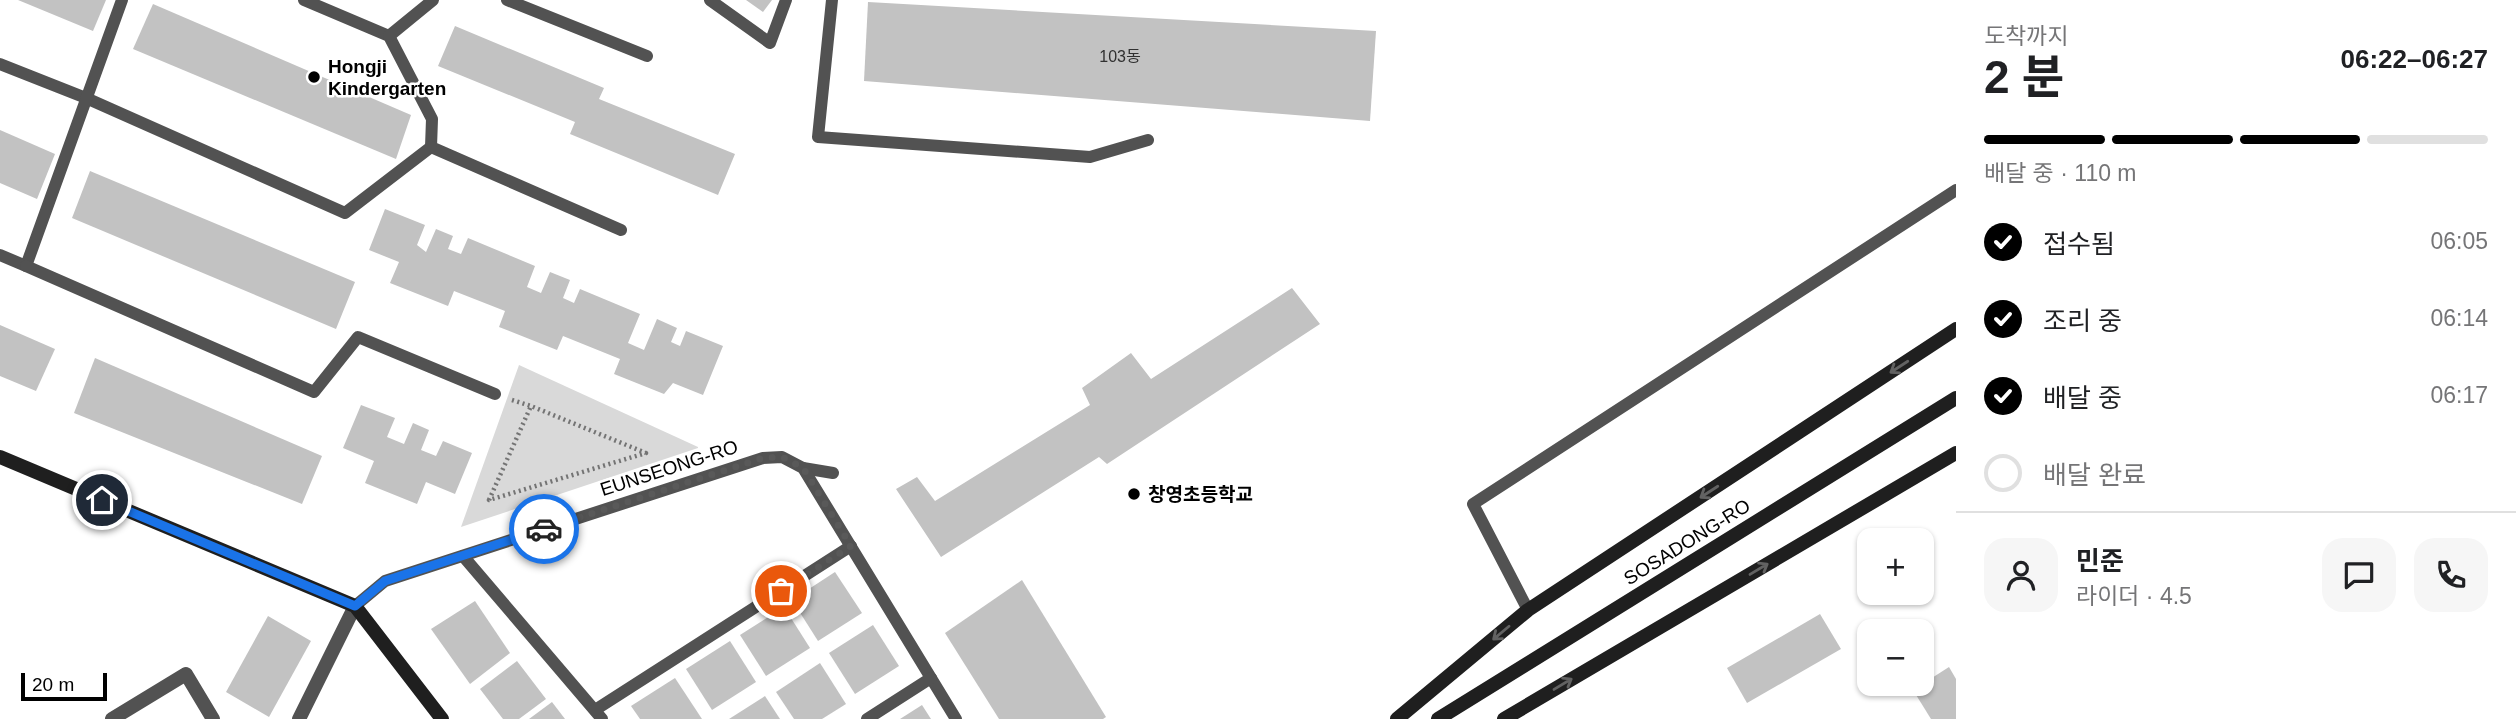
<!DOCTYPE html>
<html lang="ko">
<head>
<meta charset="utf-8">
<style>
  :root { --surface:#fff; --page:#f6f6f6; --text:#202124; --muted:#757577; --line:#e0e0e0; --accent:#000 }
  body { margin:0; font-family:Helvetica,"Noto Sans KR",sans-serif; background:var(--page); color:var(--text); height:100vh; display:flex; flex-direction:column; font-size:26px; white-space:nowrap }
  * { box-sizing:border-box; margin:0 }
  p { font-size:23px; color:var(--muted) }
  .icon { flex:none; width:38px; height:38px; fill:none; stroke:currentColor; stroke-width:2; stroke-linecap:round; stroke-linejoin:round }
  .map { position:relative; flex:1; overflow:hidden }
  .details { display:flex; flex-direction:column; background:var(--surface); width:560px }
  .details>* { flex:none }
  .buttons { position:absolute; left:1857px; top:528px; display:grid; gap:14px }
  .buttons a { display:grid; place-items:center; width:77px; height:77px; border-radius:14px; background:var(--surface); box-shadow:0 2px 5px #0004; font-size:35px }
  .scale { position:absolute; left:21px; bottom:18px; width:86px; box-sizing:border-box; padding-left:7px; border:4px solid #000; border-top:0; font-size:19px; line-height:24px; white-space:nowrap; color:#000; -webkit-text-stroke:5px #fff; paint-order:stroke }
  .pin { position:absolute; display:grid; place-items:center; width:60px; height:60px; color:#fff; margin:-30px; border:4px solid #fff; border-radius:50%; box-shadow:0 2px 7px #0007 }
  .courier { position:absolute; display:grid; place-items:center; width:70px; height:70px; margin:-35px; border:5px solid #1a73e8; border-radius:50%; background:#fff; color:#222; box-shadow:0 2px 9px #0007 }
  .headline em { font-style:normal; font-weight:700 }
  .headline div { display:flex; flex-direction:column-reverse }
  .headline { display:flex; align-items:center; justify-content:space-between; height:119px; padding:0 28px }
  h1 { font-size:46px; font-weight:700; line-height:52px }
  .bar { display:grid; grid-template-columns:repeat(4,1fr); gap:10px 7px; align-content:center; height:84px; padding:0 28px }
  .bar i { height:9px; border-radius:5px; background:var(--line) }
  .bar .active { background:var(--accent) }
  .bar p { grid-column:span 4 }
  .line { display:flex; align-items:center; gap:18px; padding:0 28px; border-top:2px solid var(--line) }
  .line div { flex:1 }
  .round { display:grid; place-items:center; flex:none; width:74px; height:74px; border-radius:21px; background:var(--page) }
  ol { padding:0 28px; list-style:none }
  li { display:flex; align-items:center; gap:21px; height:77px }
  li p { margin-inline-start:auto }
  li .icon { padding:7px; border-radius:50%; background:var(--accent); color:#fff; stroke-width:4 }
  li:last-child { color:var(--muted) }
  li i { width:38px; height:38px; border:4px solid var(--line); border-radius:50% }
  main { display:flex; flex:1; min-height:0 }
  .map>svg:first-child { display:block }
  .green { fill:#d9d9d9 }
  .building { fill:#c2c2c2 }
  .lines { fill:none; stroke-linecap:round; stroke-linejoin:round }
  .path { stroke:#747474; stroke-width:4.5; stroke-dasharray:2 3.5; stroke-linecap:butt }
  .lane { stroke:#525252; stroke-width:12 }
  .street { stroke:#525252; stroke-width:14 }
  .secondary { stroke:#1f1f1f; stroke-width:14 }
  .oneway { stroke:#626262 }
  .done { stroke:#595959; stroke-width:7; stroke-dasharray:0 12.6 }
  .route { stroke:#1a73e8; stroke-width:9 }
  .poi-dot { fill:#000; stroke:#fff; stroke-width:2.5 }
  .labels { text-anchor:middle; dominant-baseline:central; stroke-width:5; stroke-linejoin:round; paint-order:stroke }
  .number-label { font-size:16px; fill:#303030 }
  .poi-label { font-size:19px; font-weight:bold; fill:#000; stroke:#fff; text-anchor:start }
  .street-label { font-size:19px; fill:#000; stroke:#fff }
</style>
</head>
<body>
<main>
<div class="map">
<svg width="1956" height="719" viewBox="0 0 1956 719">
  <rect width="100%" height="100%" fill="#fff"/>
  <polygon class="green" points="519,365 698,447 698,448 461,527"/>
  <g class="building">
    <polygon points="18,0 106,0 93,31"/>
    <polygon points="746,0 772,0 763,12"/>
    <polygon points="868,2 1376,31 1370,121 864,81"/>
    <polygon points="153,4 411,115 396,159 133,49"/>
    <polygon points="455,26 604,88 599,99 735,154 718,195 570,134 575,122 438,66"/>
    <polygon points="0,130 55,154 37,199 0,183"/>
    <polygon points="90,171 355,282 336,329 72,218"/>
    <polygon points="385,209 425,225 417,245 426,252 436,229 453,236 448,249 461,254 468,238 535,266 527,287 541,293 550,272 570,280 563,298 574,303 580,289 640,314 628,343 644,350 657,319 677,328 671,342 680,346 686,331 723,346 703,395 673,383 664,394 614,374 620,359 563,336 557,350 499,327 505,311 454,291 448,306 390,283 399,262 369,250"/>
    <polygon points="1292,288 1320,324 1107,464 1099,457 941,557 896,489 917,477 935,501 1090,405 1082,388 1131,353 1151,379"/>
    <polygon points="0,325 55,349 36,391 0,376"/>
    <polygon points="95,358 322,456 302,504 74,413"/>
    <polygon points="361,405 395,418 387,437 404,444 413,423 429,430 421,450 436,456 443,441 472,453 455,494 426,482 417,504 365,483 374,461 343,448"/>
    <polygon points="835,572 862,613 818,641 792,600"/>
    <polygon points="1022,580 1106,717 1103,719 999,719 945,633"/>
    <polygon points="475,601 510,653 470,684 431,629"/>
    <polygon points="784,607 810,648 766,676 740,635"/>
    <polygon points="1820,614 1841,649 1747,703 1727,668"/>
    <polygon points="268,616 311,641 269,717 226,692"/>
    <polygon points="873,625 899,666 855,694 829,653"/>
    <polygon points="730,641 756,682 712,710 686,669"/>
    <polygon points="517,661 546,699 519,719 503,719 480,689"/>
    <polygon points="820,663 846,704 822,719 794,719 776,692"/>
    <polygon points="1949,667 1956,679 1956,719 1931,719 1913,690"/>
    <polygon points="675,678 702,719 640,719 631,706"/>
    <polygon points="765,696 780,719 729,719"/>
    <polygon points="552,702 565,719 529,719"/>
    <polygon points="922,705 931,719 900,719"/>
  </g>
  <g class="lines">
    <polyline class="path" points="512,400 531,406 489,500 646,453 531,406"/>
    <g class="lane">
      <polyline points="304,0 389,36 432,119 431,147 621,230"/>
      <polyline points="507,0 647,56"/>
      <polyline points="710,0 770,43 786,0"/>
      <polyline points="832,0 818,137 1090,157 1148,140"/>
      <polyline points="389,36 433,0"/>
      <polyline points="0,64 86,98 345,213 431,147"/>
      <polyline points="0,255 26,266 122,0"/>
      <polyline points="26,266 314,392 358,337 495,394"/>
      <polyline points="803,468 833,473"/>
      <polyline points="463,556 602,719"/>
      <polyline points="355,606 385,581 763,458 782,457 803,468 956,719"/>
      <polyline points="1528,610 1473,504 1956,190"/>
      <polyline points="595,710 851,546"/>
      <polyline points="867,719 931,678"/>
    </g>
    <g class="street">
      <polyline points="112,719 186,674 213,719"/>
      <polyline points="299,719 355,606"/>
    </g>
    <g class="secondary">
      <polyline points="0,457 355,606 442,719"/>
      <polyline points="1397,719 1528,610 1956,329"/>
      <polyline points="1438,719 1956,398"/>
      <polyline points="1504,719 1956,453"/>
    </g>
  </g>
  <defs><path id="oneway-shaft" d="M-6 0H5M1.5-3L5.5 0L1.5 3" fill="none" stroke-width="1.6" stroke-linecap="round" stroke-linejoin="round" transform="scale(1.75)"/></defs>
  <g class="oneway">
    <use href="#oneway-shaft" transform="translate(1899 367) rotate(147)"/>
    <use href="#oneway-shaft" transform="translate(1709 492) rotate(147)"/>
    <use href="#oneway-shaft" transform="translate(1759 569) rotate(-31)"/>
    <use href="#oneway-shaft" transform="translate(1501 633) rotate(140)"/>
    <use href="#oneway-shaft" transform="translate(1563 684) rotate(-31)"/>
  </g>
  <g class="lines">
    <polyline class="done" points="544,529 763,458 782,457 803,468 851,546 781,591"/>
    <polyline class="route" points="102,500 355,606 385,581 544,529"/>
  </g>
  <g class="poi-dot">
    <circle cx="314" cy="77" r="7"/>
    <circle cx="1134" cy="494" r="7"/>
  </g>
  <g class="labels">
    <g class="number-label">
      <text x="1120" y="56">103동</text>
    </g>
    <g class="poi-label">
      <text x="328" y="66">Hongji<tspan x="328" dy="22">Kindergarten</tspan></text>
      <text x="1148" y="494">창영초등학교</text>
    </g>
    <g class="street-label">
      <text transform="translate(669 468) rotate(-18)">EUNSEONG-RO</text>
      <text transform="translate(1687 542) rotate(-32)">SOSADONG-RO</text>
    </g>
  </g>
</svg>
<div class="buttons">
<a>+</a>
<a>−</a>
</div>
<div class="scale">20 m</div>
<div class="pin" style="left:781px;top:591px;background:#ea580c"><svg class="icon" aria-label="bag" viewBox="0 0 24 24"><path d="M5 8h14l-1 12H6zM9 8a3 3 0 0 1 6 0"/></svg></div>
<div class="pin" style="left:102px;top:500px;background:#1f2937"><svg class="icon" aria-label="home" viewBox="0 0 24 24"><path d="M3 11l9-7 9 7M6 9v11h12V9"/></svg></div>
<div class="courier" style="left:544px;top:529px"><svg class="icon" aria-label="car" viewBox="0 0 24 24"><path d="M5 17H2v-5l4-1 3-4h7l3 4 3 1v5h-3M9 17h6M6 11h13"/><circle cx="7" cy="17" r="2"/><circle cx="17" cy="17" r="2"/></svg></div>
</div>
<section class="details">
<div class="headline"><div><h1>2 분</h1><p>도착까지</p></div><em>06:22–06:27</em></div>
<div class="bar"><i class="active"></i><i class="active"></i><i class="active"></i><i></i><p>배달 중 · 110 m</p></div>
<ol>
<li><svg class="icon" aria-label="check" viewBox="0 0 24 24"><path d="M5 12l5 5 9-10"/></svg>접수됨<p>06:05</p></li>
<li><svg class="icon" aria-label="check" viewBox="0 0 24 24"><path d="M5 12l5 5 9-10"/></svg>조리 중<p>06:14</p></li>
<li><svg class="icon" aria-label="check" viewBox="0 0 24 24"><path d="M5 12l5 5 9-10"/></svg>배달 중<p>06:17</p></li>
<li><i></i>배달 완료</li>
</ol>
<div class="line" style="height:126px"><a class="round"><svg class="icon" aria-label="person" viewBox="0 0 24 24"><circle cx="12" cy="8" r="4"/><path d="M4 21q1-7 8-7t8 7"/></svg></a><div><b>민준</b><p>라이더 · 4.5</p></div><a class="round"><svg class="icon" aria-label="chat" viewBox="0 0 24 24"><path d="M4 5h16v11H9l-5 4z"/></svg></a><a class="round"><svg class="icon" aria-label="phone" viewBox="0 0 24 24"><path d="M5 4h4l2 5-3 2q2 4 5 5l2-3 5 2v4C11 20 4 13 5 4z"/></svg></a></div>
</section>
</main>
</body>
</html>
